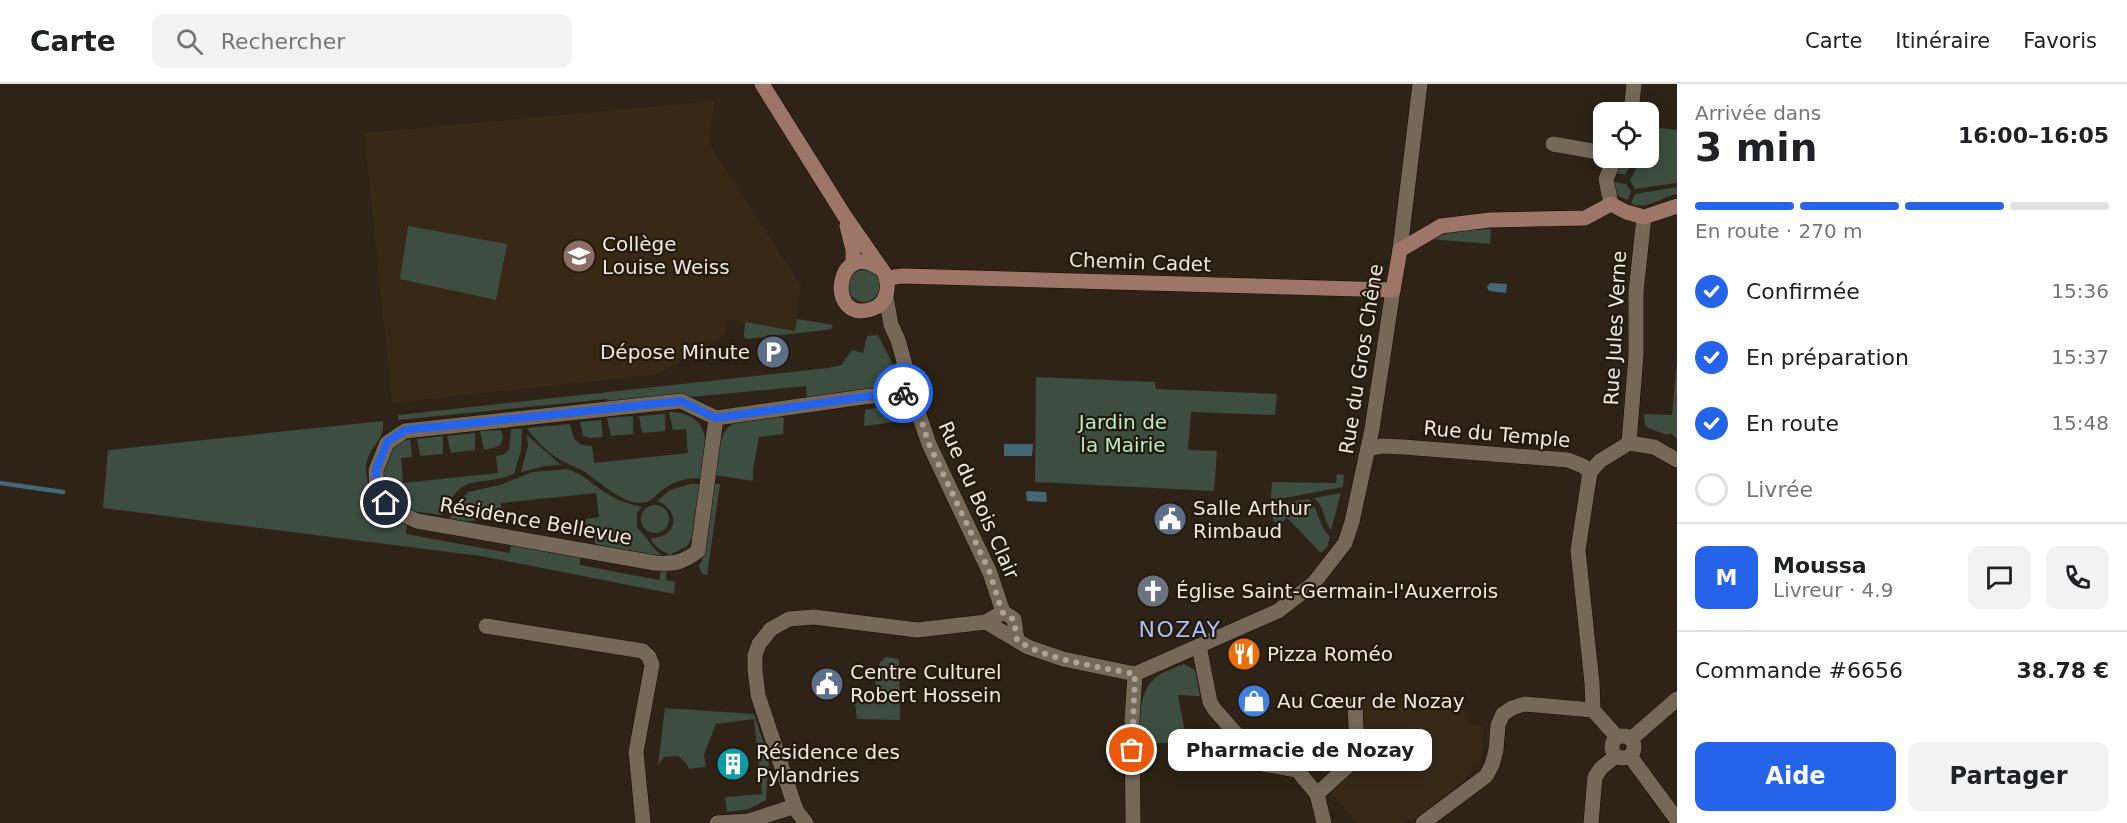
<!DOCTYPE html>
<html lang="fr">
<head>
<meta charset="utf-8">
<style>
  :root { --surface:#fff; --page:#f2f2f2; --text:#202124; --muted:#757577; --line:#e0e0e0; --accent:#2563eb }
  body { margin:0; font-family:"DejaVu Sans",sans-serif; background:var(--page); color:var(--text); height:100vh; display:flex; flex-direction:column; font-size:22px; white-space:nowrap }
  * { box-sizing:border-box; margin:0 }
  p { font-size:20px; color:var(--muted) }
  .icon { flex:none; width:33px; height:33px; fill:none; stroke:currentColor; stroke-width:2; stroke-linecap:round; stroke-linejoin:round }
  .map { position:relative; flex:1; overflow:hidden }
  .panel { display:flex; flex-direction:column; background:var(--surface); width:450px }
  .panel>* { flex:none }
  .buttons { position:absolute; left:1593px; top:18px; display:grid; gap:12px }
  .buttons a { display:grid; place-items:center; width:66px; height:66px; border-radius:12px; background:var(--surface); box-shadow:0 3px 15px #0003; font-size:30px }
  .pin { position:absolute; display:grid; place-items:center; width:51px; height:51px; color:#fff; margin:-26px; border:3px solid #fff; border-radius:50%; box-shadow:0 2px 6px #0007 }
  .courier { position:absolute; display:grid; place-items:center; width:60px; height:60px; margin:-30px; border:4px solid #2563eb; border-radius:50%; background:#fff; color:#222; box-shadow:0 2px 8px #0007 }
  .bubble { position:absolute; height:42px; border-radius:12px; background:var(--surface); box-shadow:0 3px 15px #0003; font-size:20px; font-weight:700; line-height:42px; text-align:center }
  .overview em { font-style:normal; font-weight:700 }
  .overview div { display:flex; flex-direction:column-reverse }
  .overview { display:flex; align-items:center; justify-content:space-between; height:102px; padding:0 18px }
  h1 { font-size:39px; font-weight:700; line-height:45px }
  .bar { display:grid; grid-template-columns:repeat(4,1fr); gap:9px 6px; align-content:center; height:72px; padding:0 18px }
  .bar i { height:8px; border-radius:4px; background:var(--line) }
  .bar .current { background:var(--accent) }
  .bar p { grid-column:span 4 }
  .line { display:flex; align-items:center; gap:15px; padding:0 18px; border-top:2px solid var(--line) }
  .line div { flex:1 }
  .round { display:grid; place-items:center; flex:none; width:63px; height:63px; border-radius:12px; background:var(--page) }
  ol { padding:0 18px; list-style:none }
  li { display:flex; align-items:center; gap:18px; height:66px }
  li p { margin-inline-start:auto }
  li .icon { padding:6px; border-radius:50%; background:var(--accent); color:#fff; stroke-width:4 }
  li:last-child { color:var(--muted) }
  li i { width:33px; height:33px; border:3px solid var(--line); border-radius:50% }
  .action { display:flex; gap:12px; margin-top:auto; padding:12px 18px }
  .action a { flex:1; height:69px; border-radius:12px; background:var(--accent); color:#fff; font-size:24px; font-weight:700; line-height:69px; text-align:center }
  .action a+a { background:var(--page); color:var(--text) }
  header { display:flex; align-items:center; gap:36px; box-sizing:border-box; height:84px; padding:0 30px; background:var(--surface); border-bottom:2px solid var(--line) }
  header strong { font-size:28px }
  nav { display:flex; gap:33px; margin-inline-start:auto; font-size:21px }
  .search { width:420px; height:54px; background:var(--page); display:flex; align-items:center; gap:15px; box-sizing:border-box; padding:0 21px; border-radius:12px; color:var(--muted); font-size:22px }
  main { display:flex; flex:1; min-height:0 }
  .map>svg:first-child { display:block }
  .built { fill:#382917 }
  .green { fill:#3d4e41 }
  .water { fill:#426876 }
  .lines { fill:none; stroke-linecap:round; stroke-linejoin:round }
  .stream { stroke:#426876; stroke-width:4.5 }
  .street-casing { stroke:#160c02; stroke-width:16 }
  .secondary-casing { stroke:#160c02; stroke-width:16 }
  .street { stroke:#756859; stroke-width:15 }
  .secondary { stroke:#9e7668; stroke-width:15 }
  .done { stroke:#aba399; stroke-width:6; stroke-dasharray:0 10.8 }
  .route { stroke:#2563eb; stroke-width:8 }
  .labels { text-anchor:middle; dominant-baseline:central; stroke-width:4.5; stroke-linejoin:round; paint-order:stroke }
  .poi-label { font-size:20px; fill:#efe8e0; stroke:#24190d; text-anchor:start }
  .street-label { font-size:20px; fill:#efe8e0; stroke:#24190d }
  .park-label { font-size:20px; fill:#b8eec5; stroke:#24190d }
  .quarter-label { font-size:22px; letter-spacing:1.5px; fill:#a7c1f5; stroke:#24190d }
</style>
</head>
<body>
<header>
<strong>Carte</strong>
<div class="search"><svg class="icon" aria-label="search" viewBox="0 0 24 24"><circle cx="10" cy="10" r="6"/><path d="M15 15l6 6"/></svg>Rechercher</div>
<nav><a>Carte</a><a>Itinéraire</a><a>Favoris</a></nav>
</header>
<main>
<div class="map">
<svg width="1677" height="739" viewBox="0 0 1677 739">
  <rect width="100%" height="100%" fill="#2e2316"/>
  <g class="built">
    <polygon points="715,17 709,60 801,201 795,247 727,235 724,251 659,290 392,319 364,49"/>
    <polygon points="1363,614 1399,614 1462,625 1470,640 1484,642 1481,677 1473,677 1471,689 1438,719 1413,736 1407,736 1404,739 1356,739 1331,708 1332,703 1364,679"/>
  </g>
  <g class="green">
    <polygon points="1650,43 1677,46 1677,99 1635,105 1630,96 1642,74 1648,74"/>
    <polygon points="1621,74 1635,74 1625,91 1615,89"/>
    <polygon points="1613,98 1626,100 1631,107 1628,116 1618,112"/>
    <path d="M1677,103V110C1661,113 1648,126 1631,120L1635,110Z"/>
    <polygon points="408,142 507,160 496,216 400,195"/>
    <path d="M1491,145L1490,160L1430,155C1449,147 1470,146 1491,145Z"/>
    <circle cx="864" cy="202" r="16"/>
    <polygon points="797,235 833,241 831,245 826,246 746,255 744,252 745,238 795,247"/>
    <path d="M878,251C885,267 901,286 890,303L807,314L806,302L609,321L607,315L398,336V331L828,284L841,281L852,266L863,269L867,252Z"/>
    <polygon points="1677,276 1677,355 1671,349 1667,351 1648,344 1645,341 1644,330 1672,331"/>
    <polygon points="1036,293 1155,298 1156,305 1277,310 1275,331 1191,328 1188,366 1217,367 1214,407 1035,398"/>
    <polygon points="887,322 905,326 909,336 864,342 865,326"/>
    <path d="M669,328C714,330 706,362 703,395C688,393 672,397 660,408C655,412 652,417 646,418C625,423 601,399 585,388C579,384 571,382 564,378C550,371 536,357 527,344L570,340L574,355L582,361L592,362L594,379L688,369L686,345L673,346Z"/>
    <polygon points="665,330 665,347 642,349 639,332"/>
    <polygon points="633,332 633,350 611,352 607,334"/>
    <path d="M781,332L784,335L783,350L759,353L753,386V397L714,391C723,333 726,338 781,332Z"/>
    <polygon points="601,336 603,353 591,354 583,352 580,338"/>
    <path d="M383,337C385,352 376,358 369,371C361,386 371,421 385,431C392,435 400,436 407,440L406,450L509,469L512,458L580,470V481L659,496L662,484L667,485L666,496L675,498L674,510L481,472L103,424L108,366Z"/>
    <path d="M511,345H522L521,366L514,390C474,405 465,385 442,431L411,427L385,412L380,384L394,360L410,355L412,373L401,374L403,399L498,389L496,372L503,371L509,366Z"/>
    <polygon points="501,346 503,354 500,362 484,366 480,347"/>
    <polygon points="475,349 475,366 451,369 447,352"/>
    <polygon points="527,351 561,381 545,382 521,388 528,362"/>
    <polygon points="443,352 443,370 420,372 417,355"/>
    <path d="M567,385C584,390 594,402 609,411C619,417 630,420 642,423L637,429V444C649,454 649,462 664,473L595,460L594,451H586V435L599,433L596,409L501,419L502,434L466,437L449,435L460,416L468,408L500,401L533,388Z"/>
    <polygon points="1337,390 1344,391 1343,403 1279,415 1271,414 1272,398 1336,399"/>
    <path d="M691,400H700L694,451L687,462L670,471C663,467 653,463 651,454C677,454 682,427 657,417L670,406Z"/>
    <polygon points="712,400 720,400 707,491 702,490 699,482 702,476"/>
    <path d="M1341,409L1331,446C1323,436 1325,423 1314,414Z"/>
    <path d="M1309,415C1320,428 1318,441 1330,453L1327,463L1321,469L1287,434L1281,439L1279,436L1275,439L1273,436L1272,423L1276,420Z"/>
    <circle cx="655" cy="435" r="14"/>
    <path d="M886,573L899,575L900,636L857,635L855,620L859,617H876C876,602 872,583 886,573Z"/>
    <path d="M1184,580L1195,586L1200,612L1178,611L1187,659H1141C1140,638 1137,611 1154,595C1161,588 1175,584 1184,580Z"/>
    <polygon points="665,624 754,630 769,675 766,716 749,725 727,728 725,713 762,710 754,635 716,640 704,670 706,683 689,685 686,679 678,672 664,673 658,681"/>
  </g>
  <g class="water">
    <polygon points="1490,199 1507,200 1506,209 1489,207 1487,203"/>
    <polygon points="1004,360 1033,360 1032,372 1004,372"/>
    <polygon points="1028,407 1046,408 1047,416 1046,418 1027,417 1026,408"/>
  </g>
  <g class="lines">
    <polyline class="stream" points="0,399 63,408"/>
    <defs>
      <g id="street">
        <polyline points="1631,28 1634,0"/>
        <polyline points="1553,60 1604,69"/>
        <polyline points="1611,120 1606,95 1615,74"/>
        <polyline points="1400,166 1420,0"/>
        <polyline points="886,213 891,241 898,256 918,328 929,360 990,489 1003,528 1014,535 1017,556"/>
        <path d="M716,334L698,467C682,479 675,480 655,479L417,437L396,427L377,411L376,386L387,359L405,347L681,317L716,334L863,313L912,308"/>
        <polyline points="1629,359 1636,271 1636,208 1644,133"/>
        <polyline points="1368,365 1382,362 1404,363 1568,376 1583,382 1590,388 1600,377 1629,359 1654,363 1677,376"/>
        <polyline points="1590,388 1578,466 1592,599 1593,626 1617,653"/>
        <polyline points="986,538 1028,563 1063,575 1135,590 1278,527 1313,500 1345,459 1352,438 1372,345 1393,206"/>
        <polyline points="486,542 643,567 649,573 652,581 636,668 643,739"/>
        <polyline points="1199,562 1210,618 1215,626 1263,680 1297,686 1317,710 1324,739"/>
        <circle cx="1623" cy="663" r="11"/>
        <polyline points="1631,655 1677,615"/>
        <polyline points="1630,672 1677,736"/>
        <polyline points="1317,710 1350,680 1357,666 1355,620"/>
        <polyline points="717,739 749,737 795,722"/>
        <polyline points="806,739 796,726 758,611 755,585 755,571 759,560 771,545 789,535 814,533 917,546 986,538 1003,528"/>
        <polyline points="1133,739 1132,636 1135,590"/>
        <polyline points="1423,739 1486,692 1492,681 1496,666 1498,641 1503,630 1512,624 1524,620 1593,626"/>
        <polyline points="1591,739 1595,693 1601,684 1616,672"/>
      </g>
      <g id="secondary">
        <path d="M762,0L844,131L885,190C890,204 887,220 872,225C825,241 835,152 881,185"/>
        <polyline points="847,142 853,166 853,180"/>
        <polyline points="887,196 894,193 903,192 1393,206 1400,166 1441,142 1490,136 1585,134 1611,120 1626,128 1644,133 1677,122"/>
      </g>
    </defs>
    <use href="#street" class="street-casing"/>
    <use href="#secondary" class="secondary-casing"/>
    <use href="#street" class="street"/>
    <use href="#secondary" class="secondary"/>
  </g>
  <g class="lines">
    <path class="done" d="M903,309L912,308L929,360L990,489L1002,528L1014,536L1017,556C1045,576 1101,583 1135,590L1132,666"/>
    <polyline class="route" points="386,419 377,411 376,386 387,358 405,346 681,317 716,334 863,313 903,309"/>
  </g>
  <defs>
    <symbol id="school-disc" viewBox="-11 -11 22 22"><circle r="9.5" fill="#8d6e63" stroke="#24190d"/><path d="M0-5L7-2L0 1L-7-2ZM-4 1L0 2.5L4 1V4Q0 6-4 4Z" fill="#fff"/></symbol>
    <symbol id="parking-disc" viewBox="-11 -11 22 22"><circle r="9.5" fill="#5c6f8a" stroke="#24190d"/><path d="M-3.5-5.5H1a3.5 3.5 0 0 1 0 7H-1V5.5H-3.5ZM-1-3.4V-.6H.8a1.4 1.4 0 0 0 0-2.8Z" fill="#fff"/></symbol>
    <symbol id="civic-disc" viewBox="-11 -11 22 22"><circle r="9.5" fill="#5c6f8a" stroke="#24190d"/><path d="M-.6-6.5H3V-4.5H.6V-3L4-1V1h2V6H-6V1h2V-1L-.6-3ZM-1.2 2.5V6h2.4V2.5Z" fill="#fff"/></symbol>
    <symbol id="church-disc" viewBox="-11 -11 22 22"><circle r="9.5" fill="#6b7280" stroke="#24190d"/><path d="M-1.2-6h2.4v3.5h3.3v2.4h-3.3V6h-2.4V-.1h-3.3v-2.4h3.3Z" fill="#fff"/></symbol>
    <symbol id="restaurant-disc" viewBox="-11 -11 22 22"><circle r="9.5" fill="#e8710a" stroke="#24190d"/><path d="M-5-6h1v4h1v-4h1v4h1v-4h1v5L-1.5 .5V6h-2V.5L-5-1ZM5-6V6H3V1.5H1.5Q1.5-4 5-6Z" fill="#fff"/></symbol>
    <symbol id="shop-disc" viewBox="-11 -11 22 22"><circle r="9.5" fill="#3f7fe0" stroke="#24190d"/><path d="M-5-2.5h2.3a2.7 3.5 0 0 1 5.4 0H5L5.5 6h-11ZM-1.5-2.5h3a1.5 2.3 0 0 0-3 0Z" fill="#fff"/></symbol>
    <symbol id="building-disc" viewBox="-11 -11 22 22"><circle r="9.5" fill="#0f9aa8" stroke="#24190d"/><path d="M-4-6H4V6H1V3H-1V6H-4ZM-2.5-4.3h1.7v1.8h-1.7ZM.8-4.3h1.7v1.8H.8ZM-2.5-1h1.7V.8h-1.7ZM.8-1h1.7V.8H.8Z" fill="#fff"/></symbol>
  </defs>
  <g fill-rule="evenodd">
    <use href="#school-disc" x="560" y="153" width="38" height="38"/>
    <use href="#parking-disc" x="754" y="249" width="38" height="38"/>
    <use href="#civic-disc" x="1151" y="416" width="38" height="38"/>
    <use href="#church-disc" x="1134" y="488" width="38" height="38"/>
    <use href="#restaurant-disc" x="1225" y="551" width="38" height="38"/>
    <use href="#civic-disc" x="808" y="581" width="38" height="38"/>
    <use href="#shop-disc" x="1235" y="598" width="38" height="38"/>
    <use href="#building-disc" x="714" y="661" width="38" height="38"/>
  </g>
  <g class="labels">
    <g class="poi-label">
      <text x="602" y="160">Collège<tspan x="602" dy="23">Louise Weiss</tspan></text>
      <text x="750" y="268" text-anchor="end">Dépose Minute</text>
      <text x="1193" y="424">Salle Arthur<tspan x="1193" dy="23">Rimbaud</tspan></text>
      <text x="1176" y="507">Église Saint-Germain-l'Auxerrois</text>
      <text x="1267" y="570">Pizza Roméo</text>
      <text x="850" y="588">Centre Culturel<tspan x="850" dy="23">Robert Hossein</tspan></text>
      <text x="1277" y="617">Au Cœur de Nozay</text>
      <text x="756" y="668">Résidence des<tspan x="756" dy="23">Pylandries</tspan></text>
    </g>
    <g class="street-label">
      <text transform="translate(1140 178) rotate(2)">Chemin Cadet</text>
      <text transform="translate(1615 244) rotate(-87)">Rue Jules Verne</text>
      <text transform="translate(1361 275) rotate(-81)">Rue du Gros Chêne</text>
      <text transform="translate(1497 350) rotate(5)">Rue du Temple</text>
      <text transform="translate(979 416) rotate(66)">Rue du Bois Clair</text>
      <text transform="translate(536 437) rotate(10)">Résidence Bellevue</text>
    </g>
    <g class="park-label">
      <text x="1123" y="338">Jardin de<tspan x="1123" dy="23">la Mairie</tspan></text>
    </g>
    <g class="quarter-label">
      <text x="1180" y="545">NOZAY</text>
    </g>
  </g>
</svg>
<div class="buttons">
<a><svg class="icon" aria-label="locate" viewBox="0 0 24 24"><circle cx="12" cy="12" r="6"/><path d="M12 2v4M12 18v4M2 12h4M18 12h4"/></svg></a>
</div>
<div class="pin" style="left:1132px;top:666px;background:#ea580c"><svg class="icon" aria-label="bag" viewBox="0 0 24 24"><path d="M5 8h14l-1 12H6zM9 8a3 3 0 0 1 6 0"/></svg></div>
<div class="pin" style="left:386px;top:419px;background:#1f2937"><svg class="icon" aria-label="home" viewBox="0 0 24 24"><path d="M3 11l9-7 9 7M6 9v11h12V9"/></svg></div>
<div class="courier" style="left:903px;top:309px"><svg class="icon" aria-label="bike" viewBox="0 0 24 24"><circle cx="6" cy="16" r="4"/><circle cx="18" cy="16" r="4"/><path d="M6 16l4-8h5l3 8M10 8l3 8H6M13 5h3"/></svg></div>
<div class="bubble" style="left:1168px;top:645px;width:264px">Pharmacie de Nozay</div>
</div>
<section class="panel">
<div class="overview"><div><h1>3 min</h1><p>Arrivée dans</p></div><em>16:00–16:05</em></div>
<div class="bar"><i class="current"></i><i class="current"></i><i class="current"></i><i></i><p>En route · 270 m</p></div>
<ol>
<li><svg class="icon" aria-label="check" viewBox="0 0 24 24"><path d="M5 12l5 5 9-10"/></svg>Confirmée<p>15:36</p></li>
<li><svg class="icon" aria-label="check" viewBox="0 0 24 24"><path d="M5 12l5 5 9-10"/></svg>En préparation<p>15:37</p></li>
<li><svg class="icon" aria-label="check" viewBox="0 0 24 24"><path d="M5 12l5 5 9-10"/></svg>En route<p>15:48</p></li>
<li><i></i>Livrée</li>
</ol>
<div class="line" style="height:108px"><b class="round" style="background:var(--accent);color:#fff">M</b><div><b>Moussa</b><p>Livreur · 4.9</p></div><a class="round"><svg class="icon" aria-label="chat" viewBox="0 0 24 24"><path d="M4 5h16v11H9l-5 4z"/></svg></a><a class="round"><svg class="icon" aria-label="phone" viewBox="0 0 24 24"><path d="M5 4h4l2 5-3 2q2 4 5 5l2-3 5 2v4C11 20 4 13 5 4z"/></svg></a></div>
<div class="line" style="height:78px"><div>Commande #6656</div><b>38.78 €</b></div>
<div class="action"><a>Aide</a><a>Partager</a></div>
</section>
</main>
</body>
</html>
